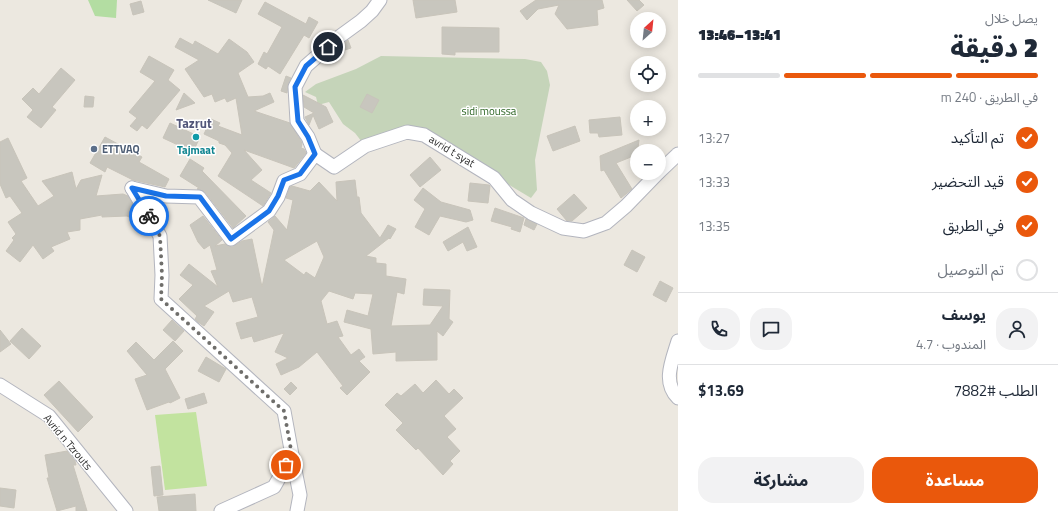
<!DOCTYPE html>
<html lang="ar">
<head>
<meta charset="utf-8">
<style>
  :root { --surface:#fff; --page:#f2f2f3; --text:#1f2937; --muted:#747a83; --line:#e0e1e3; --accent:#ea580c }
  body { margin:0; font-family:"Titillium Web","Noto Sans Arabic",sans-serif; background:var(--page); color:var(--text); direction:rtl; height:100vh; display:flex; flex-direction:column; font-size:15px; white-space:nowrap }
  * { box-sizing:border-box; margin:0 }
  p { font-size:13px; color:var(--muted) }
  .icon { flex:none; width:22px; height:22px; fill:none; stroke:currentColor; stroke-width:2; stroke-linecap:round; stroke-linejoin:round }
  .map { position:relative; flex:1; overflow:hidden; direction:ltr }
  .details { display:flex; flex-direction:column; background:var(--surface); width:380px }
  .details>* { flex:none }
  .needle { width:26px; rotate:27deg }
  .buttons { position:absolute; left:630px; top:12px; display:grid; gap:8px }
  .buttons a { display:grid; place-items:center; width:36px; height:36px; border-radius:50%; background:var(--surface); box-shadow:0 2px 10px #0003; font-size:20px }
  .pin { position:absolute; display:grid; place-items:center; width:34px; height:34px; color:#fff; margin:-17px; border:2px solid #fff; border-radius:50%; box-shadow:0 1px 4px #0007 }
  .courier { position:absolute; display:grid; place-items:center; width:40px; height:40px; margin:-20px; border:3px solid #1a73e8; border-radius:50%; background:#fff; color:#222; box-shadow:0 1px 5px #0007 }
  .head em { font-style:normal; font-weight:800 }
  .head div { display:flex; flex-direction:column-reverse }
  .head { display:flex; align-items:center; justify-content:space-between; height:68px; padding:0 20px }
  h1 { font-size:26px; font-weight:800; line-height:30px }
  .bar { display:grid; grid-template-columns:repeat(4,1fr); gap:6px 4px; align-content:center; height:48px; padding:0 20px }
  .bar i { height:5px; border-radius:3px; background:var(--line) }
  .bar .current { background:var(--accent) }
  .bar p { grid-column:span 4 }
  .line { display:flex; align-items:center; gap:10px; padding:0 20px; border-top:1px solid var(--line) }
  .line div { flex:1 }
  .round { display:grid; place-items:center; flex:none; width:42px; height:42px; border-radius:16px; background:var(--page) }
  ol { padding:0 20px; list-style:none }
  li { display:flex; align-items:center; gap:12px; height:44px }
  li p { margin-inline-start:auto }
  li .icon { padding:4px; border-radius:50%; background:var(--accent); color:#fff; stroke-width:4 }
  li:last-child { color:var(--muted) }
  li i { width:22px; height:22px; border:2px solid var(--line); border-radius:50% }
  .action { display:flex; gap:8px; margin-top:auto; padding:8px 20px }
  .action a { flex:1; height:46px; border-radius:16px; background:var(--accent); color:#fff; font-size:16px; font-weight:800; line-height:46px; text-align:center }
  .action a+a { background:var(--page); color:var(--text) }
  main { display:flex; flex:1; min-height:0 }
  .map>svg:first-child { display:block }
  .green { fill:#b3dda2 }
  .cemetery { fill:#c5d4b9 }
  .pitch { fill:#c2e39f }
  .building { fill:#c8c6be; stroke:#c8c4ba; fill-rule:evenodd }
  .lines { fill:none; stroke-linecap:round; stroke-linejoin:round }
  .minor-casing { stroke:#b3b5be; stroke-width:15 }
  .minor { stroke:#fff; stroke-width:13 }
  .done { stroke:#6f6e6b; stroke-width:4; stroke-dasharray:0 7.2 }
  .route { stroke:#1a73e8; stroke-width:5 }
  .culture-dot { fill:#0f9aa8; stroke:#fff; stroke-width:1.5 }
  .service-dot { fill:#5c6f8a; stroke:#fff; stroke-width:1.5 }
  .labels { text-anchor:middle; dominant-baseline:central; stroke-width:3; stroke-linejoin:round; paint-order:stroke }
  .park-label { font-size:11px; fill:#2b6322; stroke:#fff }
  .service-label { font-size:11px; font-weight:bold; fill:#4e5e75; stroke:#fff; text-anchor:start }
  .culture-label { font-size:11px; font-weight:bold; fill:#0d838f; stroke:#fff }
  .street-label { font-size:11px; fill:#2c2c2c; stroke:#fff }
  .quarter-label { font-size:13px; font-weight:bold; fill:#515579; stroke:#fff }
</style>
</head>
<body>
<main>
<section class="details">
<div class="head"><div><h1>2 دقيقة</h1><p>يصل خلال</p></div><em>13:41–13:46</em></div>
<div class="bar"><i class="current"></i><i class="current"></i><i class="current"></i><i></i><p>في الطريق · 240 m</p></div>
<ol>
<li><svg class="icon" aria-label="check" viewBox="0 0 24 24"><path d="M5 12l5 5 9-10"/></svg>تم التأكيد<p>13:27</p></li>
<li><svg class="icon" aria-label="check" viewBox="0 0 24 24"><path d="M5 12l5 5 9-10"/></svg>قيد التحضير<p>13:33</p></li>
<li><svg class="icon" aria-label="check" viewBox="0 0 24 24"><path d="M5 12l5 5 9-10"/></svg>في الطريق<p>13:35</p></li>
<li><i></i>تم التوصيل</li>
</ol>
<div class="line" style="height:72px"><a class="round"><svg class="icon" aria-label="person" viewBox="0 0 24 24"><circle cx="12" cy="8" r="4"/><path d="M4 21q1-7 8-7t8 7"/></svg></a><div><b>يوسف</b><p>المندوب · 4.7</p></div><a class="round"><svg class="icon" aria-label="chat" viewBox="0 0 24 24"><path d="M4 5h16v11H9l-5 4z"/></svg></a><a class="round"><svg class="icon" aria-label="phone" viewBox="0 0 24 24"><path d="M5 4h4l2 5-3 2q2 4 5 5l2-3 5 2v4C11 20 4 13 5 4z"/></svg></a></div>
<div class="line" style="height:52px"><div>الطلب #7882</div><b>$13.69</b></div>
<div class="action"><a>مساعدة</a><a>مشاركة</a></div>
</section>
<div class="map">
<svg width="678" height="511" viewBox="0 0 678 511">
  <rect width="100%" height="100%" fill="#ece8e0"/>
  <polygon class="green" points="88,0 117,0 116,18 95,16"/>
  <polygon class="cemetery" points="381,56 525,59 541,62 547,71 550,85 535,160 537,190 531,198 432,139 427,128 407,132 365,146 355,133 343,124 329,102 318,105 316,97 305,92 316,84 356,69"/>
  <polygon class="pitch" points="196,412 207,486 165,490 155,415"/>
  <g class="building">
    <polygon points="208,0 242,0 236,13"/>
    <polygon points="413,0 455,0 457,12 416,18"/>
    <polygon points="536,0 602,0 604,8 597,10 598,25 567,29 555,14 559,5 538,9 527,20 520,11"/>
    <polygon points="627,0 639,0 644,5 637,11"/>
    <polygon points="141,1 144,12 133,15 130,4"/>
    <polygon points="265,2 306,24 309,17 318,22 309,38 304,35 280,74 268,66 266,69 258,64 264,52 267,54 282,27 258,14"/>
    <polygon points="442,27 499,28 499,52 455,52 455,55 442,54"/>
    <polygon points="180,38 193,45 195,41 218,54 229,39 247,52 254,62 238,73 248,97 263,96 270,93 274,102 254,111 290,123 301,141 302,144 301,148 304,149 306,153 294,168 244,150 262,170 251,180 271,193 263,206 218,176 232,153 225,145 219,143 219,141 204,134 211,119 220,123 218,126 242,135 236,98 227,102 225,98 215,102 212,94 204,97 185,69 199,60 175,47"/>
    <polygon points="348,40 351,48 342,51 340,47"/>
    <polygon points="149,56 174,70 168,80 180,90 147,129 142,125 137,131 130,126 137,118 129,112 155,81 140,72"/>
    <polygon points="61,68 75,80 52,107 56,110 41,128 27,117 33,110 22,99 33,88 39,94"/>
    <polygon points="286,76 291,78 288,84 287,93 281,91"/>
    <polygon points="184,93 195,103 176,110"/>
    <polygon points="367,94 379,100 372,113 360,107"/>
    <polygon points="303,95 326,107 333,122 319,129 313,115 309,125 305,117 314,113 304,107"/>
    <polygon points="85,96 94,97 93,107 84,107"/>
    <polygon points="620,117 622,135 599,137 598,133 590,133 589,120"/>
    <polygon points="170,123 200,137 193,152 163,138"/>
    <polygon points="575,126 580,141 553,151 547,136"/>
    <polygon points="105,137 142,157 139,162 169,179 165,187 133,180 107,167 105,172 90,163"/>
    <polygon points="8,138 27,178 21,181 38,206 54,196 42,181 72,172 76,189 81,180 102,175 96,196 123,194 128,196 142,223 127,216 102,217 102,215 80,219 80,230 67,232 70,239 51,247 54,251 43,259 33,245 20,262 6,251 14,240 12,238 16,234 8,222 22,213 10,196 6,198 0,184 0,142"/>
    <polygon points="639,140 637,157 631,157 616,163 632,189 621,198 604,170 601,171 600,156"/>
    <polygon points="430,157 441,170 420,187 410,175"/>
    <polygon points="190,159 204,168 202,171 246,216 233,228 205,192 197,189 199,188 180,176"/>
    <path d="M355,180L357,197H359L361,213L380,238L388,225L396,229L390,239L389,238L366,256L376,258V263L386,264V276L406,279L404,294L397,292L391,326L430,325L443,306L423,305L424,289L450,290L449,319L453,322L443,336L437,331V360L396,361V352L373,354L371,329L344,322L347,310L368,316L373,294L355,293L353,299L329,291L321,301L327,324L337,321L343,336L338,337L351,355L359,349L365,357L359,361L370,372L347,395L340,388L343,386L317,352L299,367L281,375L276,364L288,358L275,352L284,333L254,342L252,336L241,339L236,323L258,317L252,297L233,302L229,291L204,306L214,312L204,326L198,322L195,319L197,316L179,299L193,285L180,275L189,264L218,287L211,271L217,270L210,245L204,249L198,242L190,225L203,216L222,240L215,246L225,244L228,246L232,247L242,241L252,239L262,287L274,230L268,222L275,216L287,230L293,200L286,198L290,187L292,186L310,191L319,182L337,201L336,182ZM317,241L324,257L315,278L306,272L304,275L284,260Z"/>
    <polygon points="470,183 489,185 490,186 488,203 468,201"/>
    <polygon points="423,188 441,202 470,210 473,220 466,222 440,216 429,235 415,227 425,209 414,200"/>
    <polygon points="574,194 587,208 572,221 567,221 557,209"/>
    <polygon points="495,208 524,218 520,232 511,229 512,227 491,221"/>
    <polygon points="526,219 537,224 534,230 524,225"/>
    <polygon points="468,227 477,247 467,251 463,242 448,251 443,242"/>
    <polygon points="632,250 645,257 637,272 624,265"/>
    <polygon points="660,281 673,288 666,302 653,295"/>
    <polygon points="172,320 184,331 175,341 163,330"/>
    <polygon points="22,328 41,346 29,359 10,341"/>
    <polygon points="0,330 11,344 0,352"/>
    <polygon points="173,341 183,351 165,369 180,398 170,403 169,402 147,410 135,379 147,375 127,351 136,342 154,360"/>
    <polygon points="206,357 226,369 219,382 198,371"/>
    <polygon points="436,380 449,394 454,389 463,398 444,416 456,429 447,437 460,451 450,461 453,464 443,475 418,448 416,450 396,430 403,423 385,405 397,393 401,396 415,384 423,393"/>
    <polygon points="59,381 93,417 78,432 44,395"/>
    <polygon points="291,382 297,388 290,395 284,389"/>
    <polygon points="204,393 207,403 188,409 185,399"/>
    <polygon points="67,451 75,461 76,465 73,465 87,511 76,511 76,506 57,511 47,478 49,478 45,455"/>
    <polygon points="160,466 163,495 154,496 151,467"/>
    <polygon points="0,488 16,490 14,508 0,506"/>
    <polygon points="195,494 196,511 159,511 157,497"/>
  </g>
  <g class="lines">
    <defs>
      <g id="minor">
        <polyline points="315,154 308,137 297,121 295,87 306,66 339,37 361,21 372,11 380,0"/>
        <polyline points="659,172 678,154"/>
        <polyline points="132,188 166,196 199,197 231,239 269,211 278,197 284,181 300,174 315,154 334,167 365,146 407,132 424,135 494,178 512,200 531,213 563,228 584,231 606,223 626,206 658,173"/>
        <polyline points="132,188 160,236 162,275 161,299 284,411 292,455 274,487 221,511"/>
        <path d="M678,341C672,361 662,382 678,398"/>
        <polyline points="0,385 49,416 126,511"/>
        <polyline points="292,455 300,495 297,511"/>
      </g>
    </defs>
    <use href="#minor" class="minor-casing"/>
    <use href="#minor" class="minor"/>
  </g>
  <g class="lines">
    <polyline class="done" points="149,216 160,236 162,275 161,299 284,411 292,455 286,465"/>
    <polyline class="route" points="149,216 132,188 166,196 200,197 231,239 269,211 278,196 284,180 300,174 315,154 308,137 298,121 295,87 306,66 328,47"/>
  </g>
  <circle class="culture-dot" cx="196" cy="137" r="4"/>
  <circle class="service-dot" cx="94" cy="149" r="4"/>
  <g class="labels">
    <g class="park-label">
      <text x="489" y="111">sidi moussa</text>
    </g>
    <g class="service-label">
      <text x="102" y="149">ETTVAQ</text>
    </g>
    <g class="culture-label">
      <text x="196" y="150">Tajmaat</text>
    </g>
    <g class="street-label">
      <text transform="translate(452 151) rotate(31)">avrid t syat</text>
      <text transform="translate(68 442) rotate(50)">Avrid n Tzrouts</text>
    </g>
    <g class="quarter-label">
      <text x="194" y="123">Tazṛut</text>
    </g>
  </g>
</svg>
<div class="buttons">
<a><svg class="needle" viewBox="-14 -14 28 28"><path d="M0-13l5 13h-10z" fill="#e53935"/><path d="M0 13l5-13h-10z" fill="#747a83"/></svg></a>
<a><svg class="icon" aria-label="locate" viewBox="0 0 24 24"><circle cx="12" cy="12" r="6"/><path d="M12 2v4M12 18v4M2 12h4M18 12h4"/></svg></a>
<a>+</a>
<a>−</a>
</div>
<div class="pin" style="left:286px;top:465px;background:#ea580c"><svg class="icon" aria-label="bag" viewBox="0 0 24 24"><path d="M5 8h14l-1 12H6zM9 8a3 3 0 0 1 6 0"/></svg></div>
<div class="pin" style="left:328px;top:47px;background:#1f2937"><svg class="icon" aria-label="home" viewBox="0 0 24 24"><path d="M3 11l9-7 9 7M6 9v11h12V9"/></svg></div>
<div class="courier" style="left:149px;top:216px"><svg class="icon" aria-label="bike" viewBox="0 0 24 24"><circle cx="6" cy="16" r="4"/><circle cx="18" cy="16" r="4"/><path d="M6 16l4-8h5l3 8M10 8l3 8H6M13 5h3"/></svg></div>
</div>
</main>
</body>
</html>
